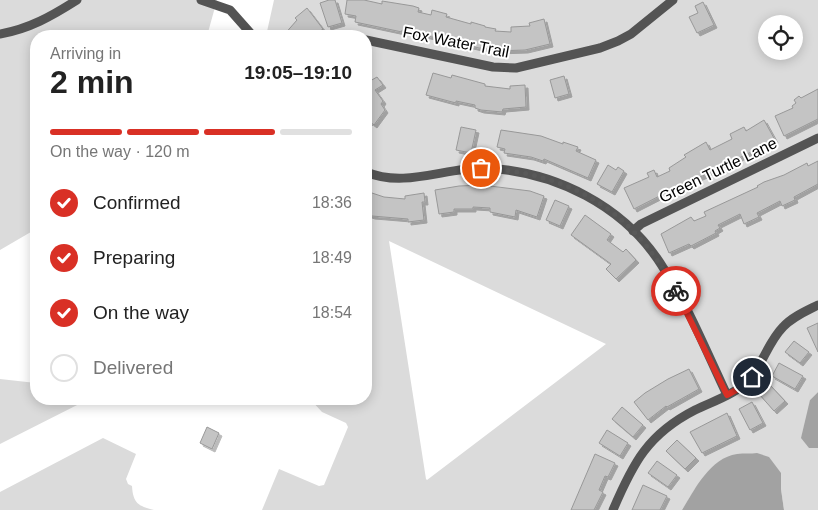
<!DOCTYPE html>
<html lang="en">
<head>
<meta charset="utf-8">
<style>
  :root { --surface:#fff; --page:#f2f2f2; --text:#222; --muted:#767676; --line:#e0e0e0; --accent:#d93025 }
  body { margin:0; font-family:Arial,sans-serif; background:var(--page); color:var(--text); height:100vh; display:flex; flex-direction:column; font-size:19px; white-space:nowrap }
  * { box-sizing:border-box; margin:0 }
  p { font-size:16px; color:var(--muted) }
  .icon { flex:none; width:28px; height:28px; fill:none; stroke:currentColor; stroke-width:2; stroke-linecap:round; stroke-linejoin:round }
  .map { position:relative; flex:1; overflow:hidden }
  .panel { position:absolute; left:30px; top:30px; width:342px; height:375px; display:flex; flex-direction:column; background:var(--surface); border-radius:20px; box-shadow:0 2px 12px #0003 }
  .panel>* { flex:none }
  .controls { position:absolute; left:758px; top:15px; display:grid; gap:10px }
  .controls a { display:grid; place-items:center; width:45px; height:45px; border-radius:50%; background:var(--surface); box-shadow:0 2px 12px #0003; font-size:25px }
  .pin { position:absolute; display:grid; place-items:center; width:42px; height:42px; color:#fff; margin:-21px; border:2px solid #fff; border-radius:50%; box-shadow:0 1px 5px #0007 }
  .courier { position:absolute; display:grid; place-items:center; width:50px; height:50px; margin:-25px; border:4px solid #d93025; border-radius:50%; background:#fff; color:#222; box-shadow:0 1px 6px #0007 }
  .overview em { font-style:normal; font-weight:700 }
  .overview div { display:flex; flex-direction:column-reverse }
  .overview { display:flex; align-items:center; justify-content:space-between; height:85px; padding:0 20px }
  h1 { font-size:32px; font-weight:700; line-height:38px }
  .bar { display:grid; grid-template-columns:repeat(4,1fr); gap:8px 5px; align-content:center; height:60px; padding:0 20px }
  .bar i { height:6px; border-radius:4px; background:var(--line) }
  .bar .active { background:var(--accent) }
  .bar p { grid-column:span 4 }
  ol { padding:0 20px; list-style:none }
  li { display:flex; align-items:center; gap:15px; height:55px }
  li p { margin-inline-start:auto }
  li .icon { padding:5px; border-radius:50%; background:var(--accent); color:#fff; stroke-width:4 }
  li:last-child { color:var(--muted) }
  li i { width:28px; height:28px; border:2px solid var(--line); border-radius:50% }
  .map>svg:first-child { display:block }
  .green { fill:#dbdbdb; fill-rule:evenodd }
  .water { fill:#a2a2a2 }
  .building { fill:#c4c4c4; stroke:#989898; filter:url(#shadow) }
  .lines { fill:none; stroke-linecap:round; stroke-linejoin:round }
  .minor { stroke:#545454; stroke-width:9 }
  .done { stroke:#595959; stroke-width:5; stroke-dasharray:0 9 }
  .route { stroke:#d93025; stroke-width:6 }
  .labels { text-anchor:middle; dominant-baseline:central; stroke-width:4; stroke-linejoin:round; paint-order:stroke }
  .street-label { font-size:16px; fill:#000; stroke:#fff }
</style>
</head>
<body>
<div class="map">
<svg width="818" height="510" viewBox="0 0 818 510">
  <defs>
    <filter id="shadow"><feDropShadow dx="3" dy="3" stdDeviation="0" flood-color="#0004"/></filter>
  </defs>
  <rect width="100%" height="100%" fill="#fff"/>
  <g class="green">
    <polygon points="0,0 217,0 207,36 36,36 36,229 0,250"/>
    <path d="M274,0H818V392L810,400L809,448H818V510H784L781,489V473L695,489L682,510H262L279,469L319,486L324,485L348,427L346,423L322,412L310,399H366V36H266ZM766,24H794V51H766ZM389,241L606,344L427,480L426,479Z"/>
    <polygon points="0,379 36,383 36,399 89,399 0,444"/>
    <path d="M103,438L136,454L126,479L128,484L132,486C133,503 138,506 154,510H0V492Z"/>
  </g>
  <g class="water">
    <polygon points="818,392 818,448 809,448 801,438 810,400"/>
    <path d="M757,453L769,457L781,473V489L784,510H682C695,489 710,458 737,454C744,453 751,454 757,453Z"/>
  </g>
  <g class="building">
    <polygon points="329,0 335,0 342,23 328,27 320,3"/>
    <polygon points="347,0 364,0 382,4 382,1 413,6 419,8 418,12 431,15 432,10 447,14 446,17 471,24 471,22 485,26 485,27 496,29 495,31 511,32 511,27 530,26 529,23 544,19 550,44 525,50 494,51 494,49 479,48 402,30 402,32 355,22 356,16 345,14"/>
    <polygon points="703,2 714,25 697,33 689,17 698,13 695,6"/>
    <polygon points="307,8 323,29 314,36 283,36 297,20 295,18"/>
    <polygon points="433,73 451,78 452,75 485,84 485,86 510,89 510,86 525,85 526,107 503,109 502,112 481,110 475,108 475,105 456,101 456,103 426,95"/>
    <polygon points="564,76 569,94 555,98 550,80"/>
    <polygon points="377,77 383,85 375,90 383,101 381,104 385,110 374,125 370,122 366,125 366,78 370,81"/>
    <polygon points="818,89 818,119 784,136 775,116 793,108 792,106 796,103 794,100 799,96 801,98"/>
    <polygon points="764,120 775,140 737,159 724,165 723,164 707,174 683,184 634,209 624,188 649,177 647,173 654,170 657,177 670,171 669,168 686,157 684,155 706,142 710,150 732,139 730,134 744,127 746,131"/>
    <polygon points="461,127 476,130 471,153 456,150"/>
    <polygon points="501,130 541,136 563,144 563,142 578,147 576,151 596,160 588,178 544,159 543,161 531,157 504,153 505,149 497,147"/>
    <polygon points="818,161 818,184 794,197 795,200 782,206 780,201 757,213 759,217 744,224 740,214 718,225 720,228 715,231 716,233 691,246 689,244 669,253 661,234 691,217 694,221 706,216 704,212 758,187 757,186 764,182 784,175 807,163 808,166"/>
    <polygon points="608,165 616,170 618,167 624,171 612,192 597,184"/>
    <polygon points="482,185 530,191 544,196 537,217 516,210 515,217 490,212 490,208 473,207 473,209 454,209 454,212 439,214 435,190 459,186"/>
    <polygon points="366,191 384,197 405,199 405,196 424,193 425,202 422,202 424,220 408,222 408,219 372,216 366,214"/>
    <polygon points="555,200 569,206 560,226 546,220"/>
    <polygon points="585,215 611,234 607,240 623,252 626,249 636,260 616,279 606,269 611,264 571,235"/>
    <polygon points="818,323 818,352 807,328"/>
    <polygon points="794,341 809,352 800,363 785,352"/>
    <polygon points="779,363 803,376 795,389 772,376"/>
    <polygon points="689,369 699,389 667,407 666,406 648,420 634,402 645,393 668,379"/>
    <polygon points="769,384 785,401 774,411 759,394"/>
    <polygon points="752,402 763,423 750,430 739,409"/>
    <polygon points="622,407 643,425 633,437 612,419"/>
    <polygon points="727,413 737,436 702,453 690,432"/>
    <polygon points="207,427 219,433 212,449 200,443"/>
    <polygon points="607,430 628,443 620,456 599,443"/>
    <polygon points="677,440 696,458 685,469 666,451"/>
    <polygon points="595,454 615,463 608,477 605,476 599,490 603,492 594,510 571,510"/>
    <polygon points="657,461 677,475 668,487 648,473"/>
    <polygon points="643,485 667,496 660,510 632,510"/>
  </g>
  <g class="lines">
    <g class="minor">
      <polyline points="201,0 230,10 253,36"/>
      <path d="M0,34C29,29 52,16 77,0"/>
      <polyline points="366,40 493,67 516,68 600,48 618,41 631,34 673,0"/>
      <path d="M366,172C404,188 444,168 482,168C554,170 626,206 664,269C689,308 707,353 727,395"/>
      <polyline points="633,231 641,224 818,138"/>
      <path d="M613,510C633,463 648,434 695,410C711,402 731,396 745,384C762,368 767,343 783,327C792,317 806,311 818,305"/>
    </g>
  </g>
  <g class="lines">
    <path class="done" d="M481,168C572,173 633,211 676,291"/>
    <polyline class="route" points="676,291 727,395 738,389 752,377"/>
  </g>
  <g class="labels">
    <g class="street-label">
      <text transform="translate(456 42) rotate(11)">Fox Water Trail</text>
      <text transform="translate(718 170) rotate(-26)">Green Turtle Lane</text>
    </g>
  </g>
</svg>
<div class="controls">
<a><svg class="icon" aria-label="locate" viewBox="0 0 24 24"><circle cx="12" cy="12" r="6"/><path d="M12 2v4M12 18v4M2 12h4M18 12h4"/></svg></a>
</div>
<div class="pin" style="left:481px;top:168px;background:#ea580c"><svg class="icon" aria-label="bag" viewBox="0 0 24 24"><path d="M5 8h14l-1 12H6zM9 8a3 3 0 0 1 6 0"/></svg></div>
<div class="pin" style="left:752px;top:377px;background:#1f2937"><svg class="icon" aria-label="home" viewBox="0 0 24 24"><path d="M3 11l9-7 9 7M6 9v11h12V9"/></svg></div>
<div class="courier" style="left:676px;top:291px"><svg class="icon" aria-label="bike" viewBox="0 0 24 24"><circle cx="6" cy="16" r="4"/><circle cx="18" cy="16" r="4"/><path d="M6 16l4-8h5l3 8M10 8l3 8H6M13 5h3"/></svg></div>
<section class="panel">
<div class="overview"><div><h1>2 min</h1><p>Arriving in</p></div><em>19:05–19:10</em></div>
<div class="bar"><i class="active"></i><i class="active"></i><i class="active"></i><i></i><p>On the way · 120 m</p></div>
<ol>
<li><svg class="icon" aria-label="check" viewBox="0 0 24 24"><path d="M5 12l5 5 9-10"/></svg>Confirmed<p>18:36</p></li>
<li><svg class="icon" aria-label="check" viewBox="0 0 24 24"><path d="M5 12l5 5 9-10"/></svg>Preparing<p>18:49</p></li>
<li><svg class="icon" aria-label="check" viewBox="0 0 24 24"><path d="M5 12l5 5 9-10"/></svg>On the way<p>18:54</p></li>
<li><i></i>Delivered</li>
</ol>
</section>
</div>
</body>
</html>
